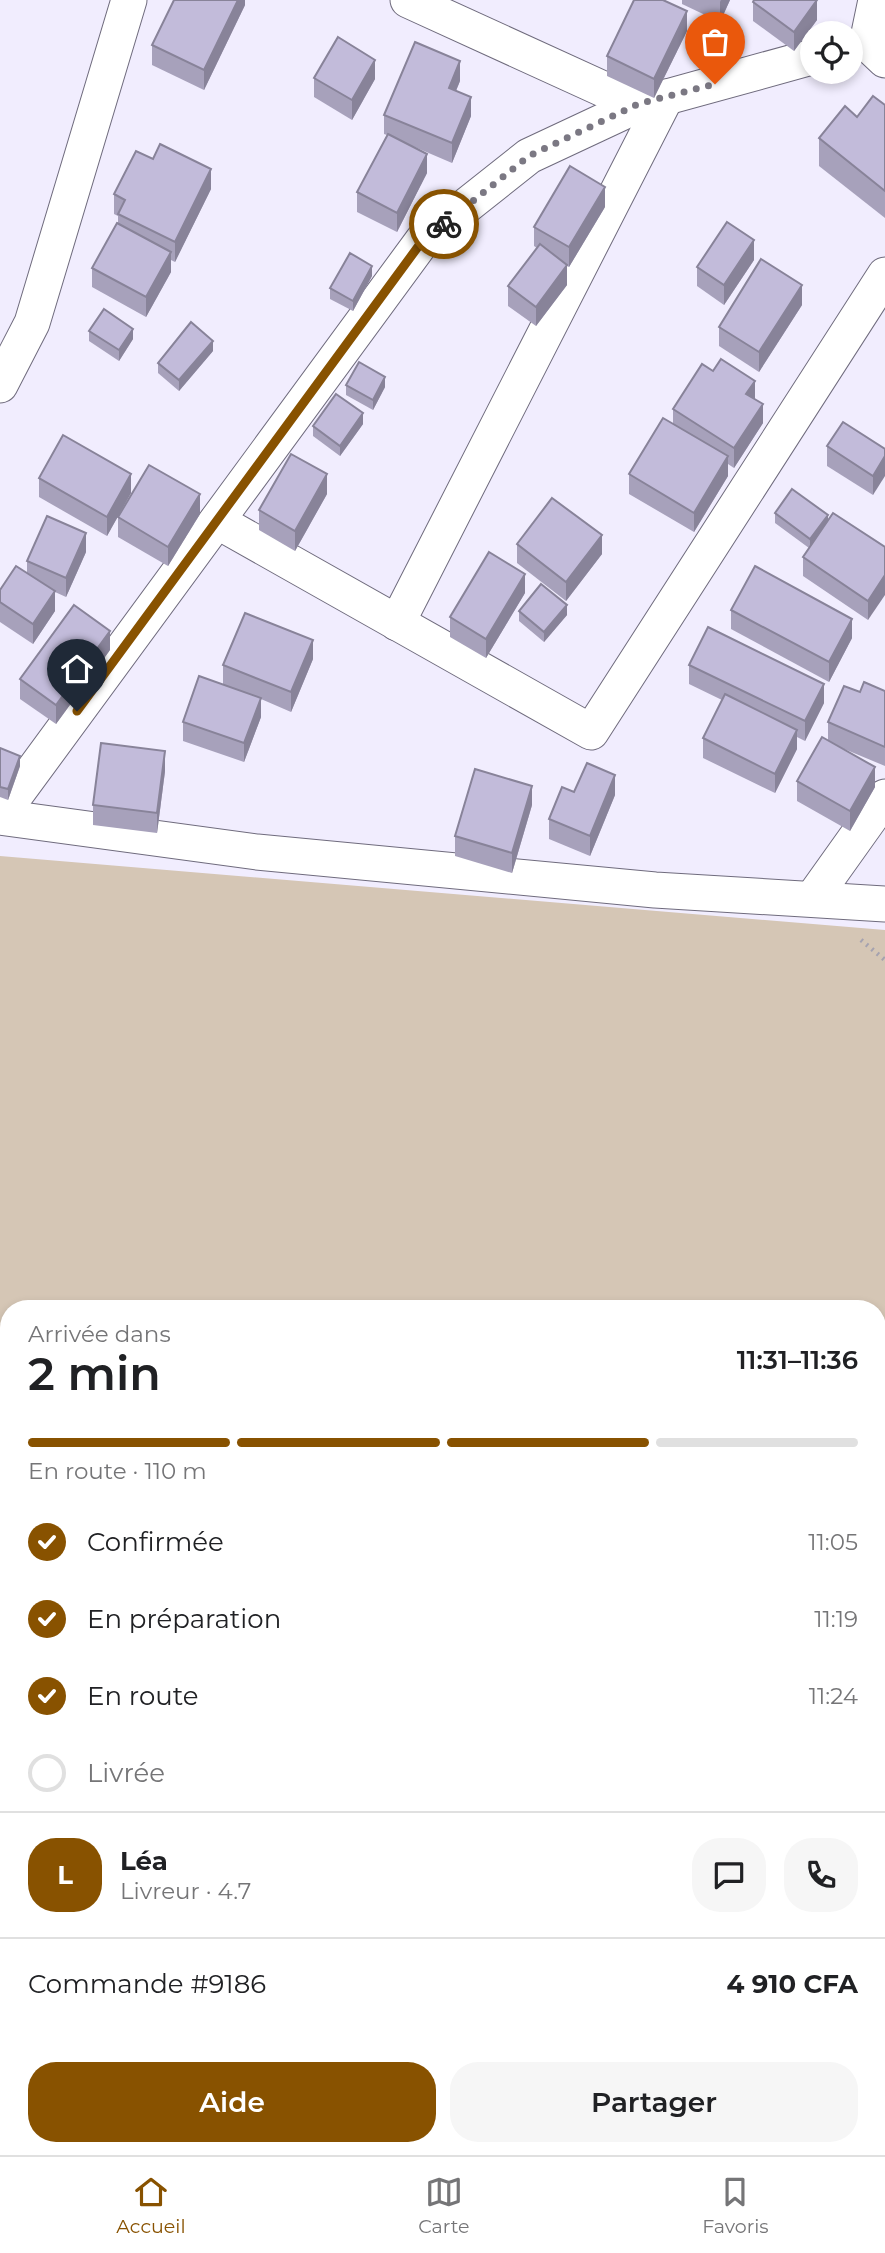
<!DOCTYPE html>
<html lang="fr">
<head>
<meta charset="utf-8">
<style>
  :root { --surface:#fff; --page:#f6f6f6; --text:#202124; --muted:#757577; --line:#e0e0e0; --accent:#885200 }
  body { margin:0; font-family:Montserrat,sans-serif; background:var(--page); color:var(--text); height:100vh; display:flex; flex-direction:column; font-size:26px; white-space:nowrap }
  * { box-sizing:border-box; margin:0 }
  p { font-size:23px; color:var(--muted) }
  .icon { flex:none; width:38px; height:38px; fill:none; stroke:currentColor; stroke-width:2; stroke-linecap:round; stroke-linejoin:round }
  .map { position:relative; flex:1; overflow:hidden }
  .panel { position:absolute; left:0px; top:1300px; width:886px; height:856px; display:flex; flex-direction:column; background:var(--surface); border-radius:28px 28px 0 0; box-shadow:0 4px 10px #0003 }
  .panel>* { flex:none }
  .buttons { position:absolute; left:800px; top:21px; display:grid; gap:14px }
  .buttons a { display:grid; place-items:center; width:63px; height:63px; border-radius:50%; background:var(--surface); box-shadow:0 4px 10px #0003; font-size:35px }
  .pin { position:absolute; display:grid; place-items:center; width:60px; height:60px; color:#fff; margin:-72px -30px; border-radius:50% 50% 50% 0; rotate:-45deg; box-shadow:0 0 7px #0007 }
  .pin .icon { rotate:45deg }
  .courier { position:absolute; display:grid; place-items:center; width:70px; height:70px; margin:-35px; border:5px solid #885200; border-radius:50%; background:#fff; color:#222; box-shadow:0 2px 9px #0007 }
  .headline em { font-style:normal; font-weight:600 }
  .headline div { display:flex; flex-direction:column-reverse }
  .headline { display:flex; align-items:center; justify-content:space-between; height:119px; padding:0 28px }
  h1 { font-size:46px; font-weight:600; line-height:52px }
  .bar { display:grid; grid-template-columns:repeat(4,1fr); gap:10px 7px; align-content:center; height:84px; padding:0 28px }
  .bar i { height:9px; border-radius:5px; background:var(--line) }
  .bar .current { background:var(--accent) }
  .bar p { grid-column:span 4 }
  .line { display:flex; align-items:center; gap:18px; padding:0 28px; border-top:2px solid var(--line) }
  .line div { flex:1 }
  .round { display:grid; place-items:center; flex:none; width:74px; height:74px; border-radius:28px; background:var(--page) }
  ol { padding:0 28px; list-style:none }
  li { display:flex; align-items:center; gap:21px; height:77px }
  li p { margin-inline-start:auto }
  li .icon { padding:7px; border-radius:50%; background:var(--accent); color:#fff; stroke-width:4 }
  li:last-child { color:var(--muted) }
  li i { width:38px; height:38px; border:4px solid var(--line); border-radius:50% }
  .primary-button { display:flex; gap:14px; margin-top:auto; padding:14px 28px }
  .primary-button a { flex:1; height:80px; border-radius:28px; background:var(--accent); color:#fff; font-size:28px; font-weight:600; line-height:80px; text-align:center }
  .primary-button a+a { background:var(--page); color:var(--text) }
  .menu { display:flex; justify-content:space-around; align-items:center; height:98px; border-top:2px solid var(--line); background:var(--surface); font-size:19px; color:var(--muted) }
  .menu a { display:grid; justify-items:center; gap:4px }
  .menu .current { color:var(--accent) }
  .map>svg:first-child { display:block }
  .green { fill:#d5c6b5; fill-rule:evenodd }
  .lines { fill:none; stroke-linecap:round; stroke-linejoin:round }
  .minor-casing { stroke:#6f6b7d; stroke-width:37 }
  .path { stroke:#a5a2af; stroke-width:4.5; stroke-dasharray:2 5; stroke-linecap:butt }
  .minor { stroke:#fff; stroke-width:35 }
  .wall { fill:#a7a1bb }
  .shaded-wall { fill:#888399 }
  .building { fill:#c2bbda; stroke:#888399; stroke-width:2 }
  .done { stroke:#7b7883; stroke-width:7; stroke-dasharray:0 12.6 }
  .route { stroke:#885200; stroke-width:9 }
</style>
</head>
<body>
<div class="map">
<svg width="885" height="2155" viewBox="0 0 885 2155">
  <rect width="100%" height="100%" fill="#f1edfe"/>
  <path class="green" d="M0,856L885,930V2155H0ZM9,1309H877V2147H9Z"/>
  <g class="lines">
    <defs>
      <g id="minor">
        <polyline points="408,0 638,105"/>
        <polyline points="876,0 867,43 885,60"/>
        <polyline points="0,385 32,323 129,0"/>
        <polyline points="217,521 591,732 885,275"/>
        <polyline points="397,623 666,97"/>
        <polyline points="0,816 423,240 529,156 638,105 812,57"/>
        <polyline points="0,817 257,852 655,890 885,904"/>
        <polyline points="813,898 885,797"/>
      </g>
    </defs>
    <use href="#minor" class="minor-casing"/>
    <polyline class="path" points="861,940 885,960"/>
    <use href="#minor" class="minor"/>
  </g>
  <g class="wall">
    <polygon points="245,0 245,5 204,90 152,65 152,45"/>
    <polygon points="682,0 730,0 720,22 682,4"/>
    <polygon points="753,2 817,20 794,51 753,21"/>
    <polygon points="687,31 654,98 607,76 607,56"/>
    <polygon points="314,78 375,79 352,120 314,97"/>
    <polygon points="460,81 456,91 471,116 452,163 410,145 427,173 397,232 357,212 357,192 387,135 384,134 384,115"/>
    <polygon points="885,105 885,218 819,166 819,138 857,117"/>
    <polygon points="211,189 175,262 171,260 171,272 146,317 92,287 92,268 118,224 118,216 114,214 114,194"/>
    <polygon points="605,207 569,267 567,266 567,285 536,326 508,306 508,286 537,248 534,246 534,227"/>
    <polygon points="754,260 724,305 697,286 697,267"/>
    <polygon points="372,276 353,311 330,299 330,288"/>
    <polygon points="802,305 759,372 719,346 719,327"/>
    <polygon points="89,331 133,339 119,361 89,341"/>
    <polygon points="213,351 179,391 158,373 158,363"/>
    <polygon points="346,385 385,387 373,410 346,395"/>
    <polygon points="755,399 763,423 734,468 728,464 728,476 694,532 629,494 629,474 673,423 673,409"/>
    <polygon points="363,424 340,456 313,436 313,426"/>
    <polygon points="827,446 885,449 873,495 827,466"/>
    <polygon points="39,478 131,493 107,536 39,497"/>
    <polygon points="327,494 295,551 259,530 259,510"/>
    <polygon points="775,513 885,547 868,620 803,576 803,557 809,548 775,523"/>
    <polygon points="200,514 168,566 118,537 118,517"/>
    <polygon points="517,544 602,554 566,601 517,563"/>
    <polygon points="86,552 66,597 55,592 55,611 33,644 0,622 0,590 27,573 27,561"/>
    <polygon points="525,593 486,658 450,637 450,617"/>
    <polygon points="731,610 852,638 829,682 731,629"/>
    <polygon points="519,611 567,615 544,642 519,621"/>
    <polygon points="110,650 56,724 20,699 20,679"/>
    <polygon points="313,659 291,712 261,699 261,717 244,762 183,741 183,722 223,684 223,665"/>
    <polygon points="689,665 824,703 805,741 797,737 797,749 775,793 703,758 703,738 722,700 689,684"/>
    <polygon points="885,691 885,766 837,746 875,787 850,831 797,801 797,781 828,741 828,722 860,692"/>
    <polygon points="0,748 20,766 8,800 0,797"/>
    <polygon points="165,771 157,833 93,825 93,805"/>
    <polygon points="574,792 615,795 590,856 549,839 549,819"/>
    <polygon points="532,805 512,873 455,856 455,836"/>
  </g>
  <g class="shaded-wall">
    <polygon points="238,0 245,0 245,5 204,90 204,70"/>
    <polygon points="721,0 730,0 720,22 720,2"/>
    <polygon points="817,0 817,20 794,51 794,32"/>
    <polygon points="687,11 687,31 654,98 654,79"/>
    <polygon points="375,60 375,79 352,120 352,100"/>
    <polygon points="460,61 460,81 449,107 449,88"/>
    <polygon points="471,97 471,116 452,163 452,143"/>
    <polygon points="427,154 427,173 397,232 397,213"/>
    <polygon points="211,169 211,189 175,262 175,242"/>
    <polygon points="605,187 605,207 569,267 569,247"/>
    <polygon points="754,240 754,260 724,305 724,285"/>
    <polygon points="171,252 171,272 146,317 146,297"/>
    <polygon points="567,265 567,285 536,326 536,307"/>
    <polygon points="372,266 372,276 353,311 353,301"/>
    <polygon points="802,285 802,305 759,372 759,352"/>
    <polygon points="133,329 133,339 119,361 119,350"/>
    <polygon points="213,341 213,351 179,391 179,380"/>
    <polygon points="385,377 385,387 373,410 373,400"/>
    <polygon points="755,381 755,400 746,394"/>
    <polygon points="763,404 763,423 734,468 734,448"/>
    <polygon points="363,413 363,424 340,456 340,446"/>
    <polygon points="728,456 728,476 694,532 694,513"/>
    <polygon points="885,456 885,476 873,495 873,476"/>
    <polygon points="131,474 131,493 107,536 107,517"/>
    <polygon points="327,474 327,494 295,551 295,531"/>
    <polygon points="200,494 200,514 168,566 168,547"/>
    <polygon points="828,515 828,525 810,549 810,539"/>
    <polygon points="86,533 86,552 66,597 66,578"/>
    <polygon points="602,535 602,554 566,601 566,582"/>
    <polygon points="525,574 525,593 486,658 486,639"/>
    <polygon points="885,575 885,595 868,620 868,601"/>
    <polygon points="55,591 55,611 33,644 33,624"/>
    <polygon points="567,605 567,615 544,642 544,632"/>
    <polygon points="852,619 852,638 829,682 829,662"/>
    <polygon points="110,631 110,650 56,724 56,705"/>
    <polygon points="313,640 313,659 291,712 291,692"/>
    <polygon points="824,684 824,703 805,741 805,721"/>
    <polygon points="261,698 261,717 244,762 244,743"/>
    <polygon points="797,730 797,749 775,793 775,774"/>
    <polygon points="165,751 165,771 157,833 157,813"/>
    <polygon points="20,756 20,766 8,800 8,789"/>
    <polygon points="875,767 875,787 850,831 850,811"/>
    <polygon points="615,775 615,795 590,856 590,836"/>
    <polygon points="532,786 532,805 512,873 512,853"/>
  </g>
  <g class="building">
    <polygon points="174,0 238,0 204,70 152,45"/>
    <polygon points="634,0 663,0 687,11 654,79 607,56"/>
    <polygon points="754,0 817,0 794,32 753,2"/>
    <polygon points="338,37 375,60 352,100 314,78"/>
    <polygon points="415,42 460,61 449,88 471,97 452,143 384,115"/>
    <polygon points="873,96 885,105 885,191 819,138 845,106 857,117"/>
    <polygon points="388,134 427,154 397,213 357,192"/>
    <polygon points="160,144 211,169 175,242 118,214 125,200 114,194 136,151 153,159"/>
    <polygon points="570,166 605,187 569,247 534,227"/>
    <polygon points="727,222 754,240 724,285 697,267"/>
    <polygon points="117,223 171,252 146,297 92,268"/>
    <polygon points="540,244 567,265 536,307 508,286"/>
    <polygon points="350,253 372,266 353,301 330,288"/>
    <polygon points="761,259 802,285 759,352 719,327"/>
    <polygon points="104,309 133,329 119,350 89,331"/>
    <polygon points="191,322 213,341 179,380 158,363"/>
    <polygon points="721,359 755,381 746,394 763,404 734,448 673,409 702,364 713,371"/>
    <polygon points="359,362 385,377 373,400 346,385"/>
    <polygon points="336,394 363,413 340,446 313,426"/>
    <polygon points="663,418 728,456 694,513 629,474"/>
    <polygon points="843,422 885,449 885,456 873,476 827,446"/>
    <polygon points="63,435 131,474 107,517 39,478"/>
    <polygon points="291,454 327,474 295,531 259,510"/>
    <polygon points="149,465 200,494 168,547 118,517"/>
    <polygon points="792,489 828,515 810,539 775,513"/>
    <polygon points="552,498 602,535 566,582 517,544"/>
    <polygon points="833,513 885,547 885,575 868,601 803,557"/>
    <polygon points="47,516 86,533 66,578 27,561"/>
    <polygon points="489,552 525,574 486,639 450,617"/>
    <polygon points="16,566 55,591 33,624 0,602 0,590"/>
    <polygon points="755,566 852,619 829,662 731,610"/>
    <polygon points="541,584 567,605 544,632 519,611"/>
    <polygon points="74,605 110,631 56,705 20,679"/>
    <polygon points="245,613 313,640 291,692 223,665"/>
    <polygon points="708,627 824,684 805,721 689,665"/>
    <polygon points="199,676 261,698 244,743 183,722"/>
    <polygon points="864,682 885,691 885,747 828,722 844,686 860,692"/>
    <polygon points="725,694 797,730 775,774 703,738"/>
    <polygon points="822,737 875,767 850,811 797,781"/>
    <polygon points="101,743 165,751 157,813 93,805"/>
    <polygon points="0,748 20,756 8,789 0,787"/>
    <polygon points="587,763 615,775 590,836 549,819 562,787 574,792"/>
    <polygon points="475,769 532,786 512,853 455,836"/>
  </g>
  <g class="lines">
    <polyline class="done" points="444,224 529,156 638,104 715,84"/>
    <polyline class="route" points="77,711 423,240 444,224"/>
  </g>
</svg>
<div class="buttons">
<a><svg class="icon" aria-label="locate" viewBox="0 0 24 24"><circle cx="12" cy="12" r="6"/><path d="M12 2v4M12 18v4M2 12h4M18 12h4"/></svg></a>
</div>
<div class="pin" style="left:715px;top:84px;background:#ea580c"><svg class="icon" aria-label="bag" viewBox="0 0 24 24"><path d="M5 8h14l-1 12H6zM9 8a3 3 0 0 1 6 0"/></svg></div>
<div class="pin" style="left:77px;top:711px;background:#1f2937"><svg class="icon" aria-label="home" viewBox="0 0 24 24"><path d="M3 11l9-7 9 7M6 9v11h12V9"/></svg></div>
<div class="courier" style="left:444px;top:224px"><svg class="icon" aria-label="bike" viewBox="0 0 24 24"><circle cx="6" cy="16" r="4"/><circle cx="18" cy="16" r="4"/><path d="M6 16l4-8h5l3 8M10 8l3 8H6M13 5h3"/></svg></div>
<section class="panel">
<div class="headline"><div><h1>2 min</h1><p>Arrivée dans</p></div><em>11:31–11:36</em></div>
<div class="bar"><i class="current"></i><i class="current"></i><i class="current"></i><i></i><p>En route · 110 m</p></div>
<ol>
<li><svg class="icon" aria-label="check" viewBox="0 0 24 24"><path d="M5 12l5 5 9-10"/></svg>Confirmée<p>11:05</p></li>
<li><svg class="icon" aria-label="check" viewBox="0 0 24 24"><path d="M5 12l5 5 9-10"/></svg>En préparation<p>11:19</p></li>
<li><svg class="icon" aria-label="check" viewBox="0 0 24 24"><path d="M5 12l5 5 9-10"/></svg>En route<p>11:24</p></li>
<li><i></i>Livrée</li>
</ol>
<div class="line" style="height:126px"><b class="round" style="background:var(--accent);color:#fff">L</b><div><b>Léa</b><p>Livreur · 4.7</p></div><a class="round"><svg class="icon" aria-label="chat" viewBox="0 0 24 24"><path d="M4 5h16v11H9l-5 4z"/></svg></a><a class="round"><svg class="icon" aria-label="phone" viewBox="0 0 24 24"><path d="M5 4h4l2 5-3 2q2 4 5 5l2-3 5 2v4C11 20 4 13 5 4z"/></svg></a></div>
<div class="line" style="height:91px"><div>Commande #9186</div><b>4 910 CFA</b></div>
<div class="primary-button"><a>Aide</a><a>Partager</a></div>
</section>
</div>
<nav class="menu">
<a class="current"><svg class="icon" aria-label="home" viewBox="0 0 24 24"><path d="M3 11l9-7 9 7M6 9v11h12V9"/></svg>Accueil</a>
<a><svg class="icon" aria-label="map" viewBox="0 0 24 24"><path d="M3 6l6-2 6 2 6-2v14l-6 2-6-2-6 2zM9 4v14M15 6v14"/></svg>Carte</a>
<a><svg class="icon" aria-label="saved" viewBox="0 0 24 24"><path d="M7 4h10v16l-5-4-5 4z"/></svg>Favoris</a>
</nav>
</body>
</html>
